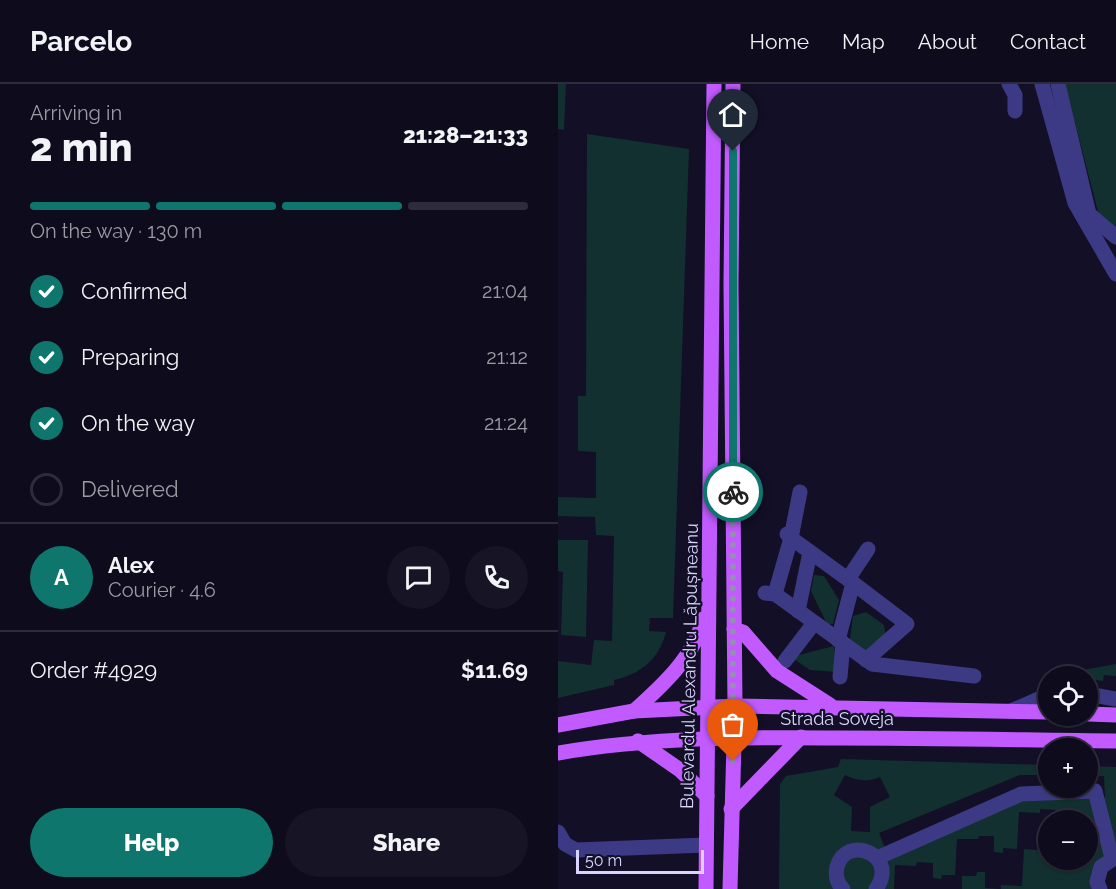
<!DOCTYPE html>
<html lang="en">
<head>
<meta charset="utf-8">
<style>
  :root { --surface:#0e0b1c; --page:#171425; --text:#f1f3f6; --muted:#9b9ba3; --line:#2e2b3b; --accent:#0f766e }
  body { margin:0; font-family:Raleway,sans-serif; background:var(--page); color:var(--text); height:100vh; display:flex; flex-direction:column; font-size:22px; white-space:nowrap }
  * { box-sizing:border-box; margin:0 }
  p { font-size:20px; color:var(--muted) }
  .icon { flex:none; width:33px; height:33px; fill:none; stroke:currentColor; stroke-width:2; stroke-linecap:round; stroke-linejoin:round }
  .map { position:relative; flex:1; overflow:hidden }
  .panel { display:flex; flex-direction:column; background:var(--surface); width:558px }
  .panel>* { flex:none }
  .tools { position:absolute; left:480px; top:582px; display:grid; gap:12px }
  .tools a { display:grid; place-items:center; width:60px; height:60px; border-radius:50%; background:var(--surface); box-shadow:0 2px 4px #0004,0 0 0 2px var(--line); font-size:30px }
  .scale { position:absolute; left:18px; bottom:15px; width:128px; box-sizing:border-box; padding-left:6px; border:3px solid #d9d4ff; border-top:0; font-size:16px; line-height:21px; white-space:nowrap; color:#d9d4ff; -webkit-text-stroke:4px #130f26; paint-order:stroke }
  .pin { position:absolute; display:grid; place-items:center; width:51px; height:51px; color:#fff; margin:-62px -26px; border-radius:50% 50% 50% 0; rotate:-45deg; box-shadow:0 0 6px #0007 }
  .pin .icon { rotate:45deg }
  .courier { position:absolute; display:grid; place-items:center; width:60px; height:60px; margin:-30px; border:4px solid #0f766e; border-radius:50%; background:#fff; color:#222; box-shadow:0 2px 8px #0007 }
  .head em { font-style:normal; font-weight:800 }
  .head div { display:flex; flex-direction:column-reverse }
  .head { display:flex; align-items:center; justify-content:space-between; height:102px; padding:0 30px }
  h1 { font-size:39px; font-weight:800; line-height:45px }
  .bar { display:grid; grid-template-columns:repeat(4,1fr); gap:9px 6px; align-content:center; height:72px; padding:0 30px }
  .bar i { height:8px; border-radius:4px; background:var(--line) }
  .bar .active { background:var(--accent) }
  .bar p { grid-column:span 4 }
  .line { display:flex; align-items:center; gap:15px; padding:0 30px; border-top:2px solid var(--line) }
  .line div { flex:1 }
  .round { display:grid; place-items:center; flex:none; width:63px; height:63px; border-radius:32px; background:var(--page) }
  ol { padding:0 30px; list-style:none }
  li { display:flex; align-items:center; gap:18px; height:66px }
  li p { margin-inline-start:auto }
  li .icon { padding:6px; border-radius:50%; background:var(--accent); color:#fff; stroke-width:4 }
  li:last-child { color:var(--muted) }
  li i { width:33px; height:33px; border:3px solid var(--line); border-radius:50% }
  .button { display:flex; gap:12px; margin-top:auto; padding:12px 30px }
  .button a { flex:1; height:69px; border-radius:36px; background:var(--accent); color:#fff; font-size:24px; font-weight:800; line-height:69px; text-align:center }
  .button a+a { background:var(--page); color:var(--text) }
  header { display:flex; align-items:center; gap:36px; box-sizing:border-box; height:84px; padding:0 30px; background:var(--surface); border-bottom:2px solid var(--line) }
  header strong { font-size:28px }
  nav { display:flex; gap:33px; margin-inline-start:auto; font-size:21px }
  main { display:flex; flex:1; min-height:0 }
  .map>svg:first-child { display:block }
  .green { fill:#12302f; fill-rule:evenodd }
  .lines { fill:none; stroke-linecap:round; stroke-linejoin:round }
  .minor { stroke:#3d3a85; stroke-width:15 }
  .major { stroke:#c25bff; stroke-width:15 }
  .done { stroke:#948fb3; stroke-width:6; stroke-dasharray:0 10.8 }
  .route { stroke:#0f766e; stroke-width:8 }
  .labels { text-anchor:middle; dominant-baseline:central; stroke-width:4.5; stroke-linejoin:round; paint-order:stroke }
  .street-label { font-size:18px; fill:#d9d4ff; stroke:#130f26 }
</style>
</head>
<body>
<header>
<strong>Parcelo</strong>
<nav><a>Home</a><a>Map</a><a>About</a><a>Contact</a></nav>
</header>
<main>
<section class="panel">
<div class="head"><div><h1>2 min</h1><p>Arriving in</p></div><em>21:28–21:33</em></div>
<div class="bar"><i class="active"></i><i class="active"></i><i class="active"></i><i></i><p>On the way · 130 m</p></div>
<ol>
<li><svg class="icon" aria-label="check" viewBox="0 0 24 24"><path d="M5 12l5 5 9-10"/></svg>Confirmed<p>21:04</p></li>
<li><svg class="icon" aria-label="check" viewBox="0 0 24 24"><path d="M5 12l5 5 9-10"/></svg>Preparing<p>21:12</p></li>
<li><svg class="icon" aria-label="check" viewBox="0 0 24 24"><path d="M5 12l5 5 9-10"/></svg>On the way<p>21:24</p></li>
<li><i></i>Delivered</li>
</ol>
<div class="line" style="height:108px"><b class="round" style="background:var(--accent);color:#fff">A</b><div><b>Alex</b><p>Courier · 4.6</p></div><a class="round"><svg class="icon" aria-label="chat" viewBox="0 0 24 24"><path d="M4 5h16v11H9l-5 4z"/></svg></a><a class="round"><svg class="icon" aria-label="phone" viewBox="0 0 24 24"><path d="M5 4h4l2 5-3 2q2 4 5 5l2-3 5 2v4C11 20 4 13 5 4z"/></svg></a></div>
<div class="line" style="height:78px"><div>Order #4929</div><b>$11.69</b></div>
<div class="button"><a>Help</a><a>Share</a></div>
</section>
<div class="map">
<svg width="558" height="805" viewBox="0 0 558 805">
  <rect width="100%" height="100%" fill="#130f26"/>
  <g class="green">
    <polygon points="0,0 8,0 6,46 0,45"/>
    <polygon points="507,0 558,0 558,147 542,135"/>
    <path d="M29,50L131,65L115,534H92L91,547L108,548C101,575 83,590 56,596V601L0,614V577L33,581L36,556L54,557L56,452L38,451L37,433L0,432V413L38,414V368L20,367V312H28Z"/>
    <polygon points="0,456 30,456 28,553 3,551 5,488 0,487"/>
    <polygon points="256,491 266,492 281,516 275,540 269,540 253,507"/>
    <polygon points="308,528 326,541 328,553 307,570 292,556 295,532"/>
    <polygon points="276,562 279,588 252,586 233,573"/>
    <polygon points="558,580 558,592 546,591 545,597 530,595 530,592 498,591"/>
    <path d="M283,675L490,681V691H462L321,749L331,774L468,714H547L546,692H530V682L558,683V770L541,805H443V801L464,802L466,765L480,766V762H489V778L530,776V736H498V726L482,725V729L461,728L459,765L445,764V769L436,768V752H421L420,755H399L397,791H384L383,795L375,794V779L359,778L358,782L337,781L336,805H221L222,700L228,692L280,683ZM287,691C299,697 310,698 322,693L332,713L312,723V748L293,747L294,723L276,711Z"/>
    <polygon points="419,788 427,788 427,804 441,805 404,805 404,792 418,792"/>
  </g>
  <g class="lines">
    <g class="minor">
      <polyline points="451,0 457,11 457,27"/>
      <polyline points="484,0 517,119 558,190"/>
      <polyline points="500,0 531,130 558,153"/>
      <polyline points="242,408 233,454 295,499 280,556"/>
      <polyline points="290,495 310,465"/>
      <polyline points="295,499 349,540 308,576"/>
      <polyline points="207,509 217,510 314,580 416,592"/>
      <polyline points="217,510 233,454 229,450"/>
      <polyline points="240,527 252,468"/>
      <polyline points="227,577 256,539"/>
      <polyline points="282,593 285,559"/>
      <polyline points="530,610 558,615"/>
      <polyline points="453,627 490,611"/>
      <polyline points="0,748 7,760 18,766 148,761"/>
      <polyline points="319,774 463,710 537,707 554,774"/>
      <path d="M285,805C279,799 277,792 279,783C288,749 342,771 318,805"/>
      <polyline points="542,805 539,798 543,783 558,773"/>
    </g>
    <g class="major">
      <polyline points="176,545 185,548 219,587 272,621"/>
      <path d="M76,627C104,602 137,572 145,535"/>
      <polyline points="530,630 558,631"/>
      <polyline points="0,641 76,627 177,622 490,628"/>
      <polyline points="80,657 122,686 149,712"/>
      <path d="M0,669C93,653 187,653 281,654C373,654 466,656 558,657"/>
      <polyline points="173,725 243,653"/>
      <polyline points="148,805 156,0"/>
      <polyline points="172,805 177,622 173,200 175,0"/>
    </g>
  </g>
  <g class="lines">
    <polyline class="done" points="175,677 175,408"/>
    <polyline class="route" points="175,67 175,408"/>
  </g>
  <g class="labels">
    <g class="street-label">
      <text transform="translate(131 582) rotate(-89)">Bulevardul Alexandru Lăpușneanu</text>
      <text x="279" y="634">Strada Soveja</text>
    </g>
  </g>
</svg>
<div class="tools">
<a><svg class="icon" aria-label="locate" viewBox="0 0 24 24"><circle cx="12" cy="12" r="6"/><path d="M12 2v4M12 18v4M2 12h4M18 12h4"/></svg></a>
<a>+</a>
<a>−</a>
</div>
<div class="scale">50 m</div>
<div class="pin" style="left:175px;top:677px;background:#ea580c"><svg class="icon" aria-label="bag" viewBox="0 0 24 24"><path d="M5 8h14l-1 12H6zM9 8a3 3 0 0 1 6 0"/></svg></div>
<div class="pin" style="left:175px;top:67px;background:#1f2937"><svg class="icon" aria-label="home" viewBox="0 0 24 24"><path d="M3 11l9-7 9 7M6 9v11h12V9"/></svg></div>
<div class="courier" style="left:175px;top:408px"><svg class="icon" aria-label="bike" viewBox="0 0 24 24"><circle cx="6" cy="16" r="4"/><circle cx="18" cy="16" r="4"/><path d="M6 16l4-8h5l3 8M10 8l3 8H6M13 5h3"/></svg></div>
</div>
</main>
</body>
</html>
